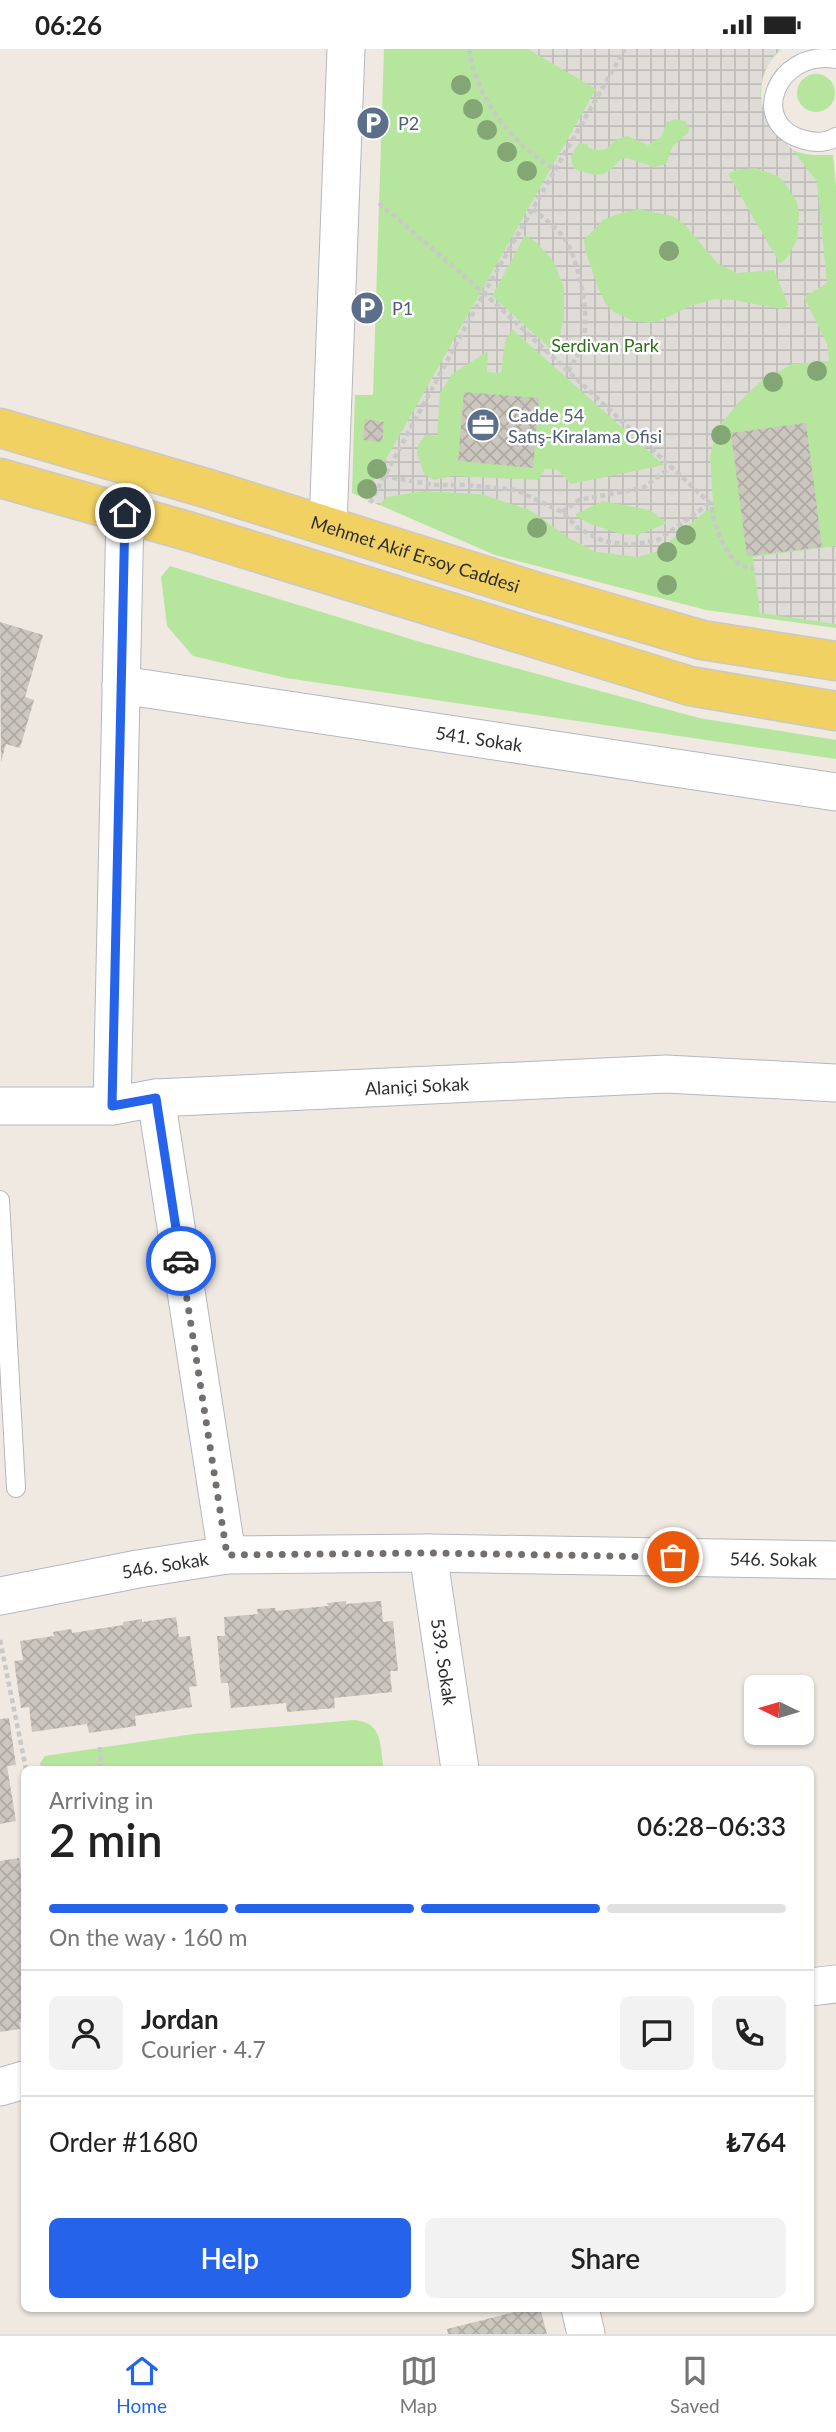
<!DOCTYPE html>
<html lang="en">
<head>
<meta charset="utf-8">
<style>
  :root { --surface:#fff; --page:#f2f2f2; --text:#222; --muted:#767676; --line:#e0e0e0; --accent:#2563eb }
  body { margin:0; font-family:Lato,sans-serif; background:var(--page); color:var(--text); height:100vh; display:flex; flex-direction:column; font-size:26px; white-space:nowrap }
  * { box-sizing:border-box; margin:0 }
  p { font-size:23px; color:var(--muted) }
  .icon { flex:none; width:38px; height:38px; fill:none; stroke:currentColor; stroke-width:2; stroke-linecap:round; stroke-linejoin:round }
  .map { position:relative; flex:1; overflow:hidden }
  .drawer { position:absolute; left:21px; top:1717px; width:793px; height:546px; display:flex; flex-direction:column; background:var(--surface); border-radius:10px; box-shadow:0 2px 5px #0004 }
  .drawer>* { flex:none }
  .needle { width:46px; rotate:275deg }
  .buttons { position:absolute; left:744px; top:1626px; display:grid; gap:14px }
  .buttons a { display:grid; place-items:center; width:70px; height:70px; border-radius:10px; background:var(--surface); box-shadow:0 2px 5px #0004; font-size:35px }
  .pin { position:absolute; display:grid; place-items:center; width:60px; height:60px; color:#fff; margin:-30px; border:4px solid #fff; border-radius:50%; box-shadow:0 2px 7px #0007 }
  .courier { position:absolute; display:grid; place-items:center; width:70px; height:70px; margin:-35px; border:5px solid #2563eb; border-radius:50%; background:#fff; color:#222; box-shadow:0 2px 9px #0007 }
  .head em { font-style:normal; font-weight:600 }
  .head div { display:flex; flex-direction:column-reverse }
  .head { display:flex; align-items:center; justify-content:space-between; height:119px; padding:0 28px }
  h1 { font-size:46px; font-weight:600; line-height:52px }
  .bar { display:grid; grid-template-columns:repeat(4,1fr); gap:10px 7px; align-content:center; height:84px; padding:0 28px }
  .bar i { height:9px; border-radius:5px; background:var(--line) }
  .bar .active { background:var(--accent) }
  .bar p { grid-column:span 4 }
  .line { display:flex; align-items:center; gap:18px; padding:0 28px; border-top:2px solid var(--line) }
  .line div { flex:1 }
  .round { display:grid; place-items:center; flex:none; width:74px; height:74px; border-radius:10px; background:var(--page) }
  .button { display:flex; gap:14px; margin-top:auto; padding:14px 28px }
  .button a { flex:1; height:80px; border-radius:10px; background:var(--accent); color:#fff; font-size:28px; font-weight:600; line-height:80px; text-align:center }
  .button a+a { background:var(--page); color:var(--text) }
  .status { display:flex; justify-content:space-between; align-items:center; height:49px; padding:0 35px; background:var(--surface); direction:ltr }
  .status svg { height:19px; fill:currentColor }
  .dock { display:flex; justify-content:space-around; align-items:center; height:98px; border-top:2px solid var(--line); background:var(--surface); font-size:19px; color:var(--muted) }
  .dock a { display:grid; justify-items:center; gap:4px }
  .dock .active { color:var(--accent) }
  .map>svg:first-child { display:block }
  .green { fill:#b6e59e }
  .plaza { fill:url(#plaza-grid); fill-rule:evenodd }
  .building { fill:url(#building-cross-hatch) }
  .lines { fill:none; stroke-linecap:round; stroke-linejoin:round }
  .lane-casing { stroke:#b4b7c1; stroke-width:20 }
  .street-casing { stroke:#b4b7c1; stroke-width:39 }
  .primary-casing { stroke:#c9c9c9; stroke-width:41 }
  .path { stroke:#c9c9c9; stroke-width:4.5; stroke-dasharray:5 3.5; stroke-linecap:butt }
  .lane { stroke:#fff; stroke-width:18 }
  .street { stroke:#fff; stroke-width:37 }
  .primary { stroke:#f2d163; stroke-width:38 }
  .tree { fill:#84a574 }
  .done { stroke:#726f6d; stroke-width:7; stroke-dasharray:0 12.6 }
  .route { stroke:#2563eb; stroke-width:9 }
  .labels { text-anchor:middle; dominant-baseline:central; stroke-width:5; stroke-linejoin:round; paint-order:stroke }
  .service-label { font-size:18px; fill:#4e5e75; stroke:#fff; text-anchor:start }
  .park-label { font-size:18px; fill:#2c6e1b; stroke:#fff }
  .street-label { font-size:18px; fill:#2e2e2e; stroke:#fff }
</style>
</head>
<body>
<div class="status"><b>06:26</b><svg viewBox="0 0 49 12"><path d="M0 12V9h3v3zM5 12V6h3v6zM10 12V3h3v9zM15 12V0h3v12zM26 1h20v11H26zM47 4h2v5h-2z"/></svg></div>
<div class="map">
<svg width="836" height="2285" viewBox="0 0 836 2285">
  <defs>
    <pattern id="plaza-grid" width="8" height="8" patternUnits="userSpaceOnUse" patternTransform="scale(1.75)"><rect width="8" height="8" fill="#dfdcd8"/><path d="M0 4h8M4 0v8" fill="none" stroke="#c0bdba"/></pattern>
    <pattern id="building-cross-hatch" width="8" height="8" patternUnits="userSpaceOnUse" patternTransform="scale(1.75)"><rect width="8" height="8" fill="#cbc7bf"/><path d="M0 0l8 8M0 8l8-8" fill="none" stroke="#afaba4"/></pattern>
  </defs>
  <rect width="100%" height="100%" fill="#efe9e1"/>
  <g class="green">
    <path d="M384,0H782C756,21 755,57 775,83C781,90 787,98 795,102C808,107 820,106 833,106L836,138V579L706,561L495,506L352,444L355,346H373Z"/>
    <circle cx="816" cy="44" r="19"/>
    <polygon points="170,517 420,593 699,669 836,691 836,710 286,629 193,607 167,577 161,528"/>
    <path d="M355,1671C384,1675 379,1695 384,1720H41L40,1714L45,1707L193,1685Z"/>
  </g>
  <g class="plaza">
    <path d="M528,0H782L774,6L764,23L760,42L763,61L772,79L793,101L817,133L827,234L804,248L827,295L829,312L792,315L760,333L740,352L717,379L710,407L713,456L658,502L638,508L596,503L569,489L530,461L481,445L422,442L387,448L379,456L364,449L596,40ZM675,70L685,72L689,78L688,84L673,97L666,115L654,118L627,109L621,110L611,121L603,125L595,126L576,121L572,115L571,107L579,94L587,95L589,99L599,101L606,100L615,91L627,87L648,96L661,88L667,73ZM756,119L778,127L785,134L797,153L799,164L797,191L786,210L780,215L728,125L736,121ZM638,160L673,167L687,178L717,214L737,224L774,221L788,256L782,260L733,251L715,250L690,257L664,270L650,274L633,272L614,263L605,254L599,241L585,201L584,191L603,171L620,164ZM525,186L538,195L554,213L564,239V269L558,294L552,301L492,247ZM512,280L664,416L571,435L556,420H545L538,431L453,427L434,431L424,425L417,404L418,396L425,386L437,387L440,344L452,325L488,302L487,323L501,324L505,292ZM603,452L650,461L667,474L638,486L621,485L590,475L576,467V465Z"/>
    <polygon points="836,497 836,575 760,564 753,508"/>
  </g>
  <g class="building">
    <polygon points="464,343 539,349 533,419 458,412"/>
    <polygon points="365,370 384,373 382,393 363,391"/>
    <polygon points="806,374 822,498 747,507 731,384"/>
    <polygon points="0,573 43,586 25,648 34,651 20,699 6,695 1,713"/>
    <polygon points="346,1552 346,1555 381,1552 383,1573 393,1572 398,1622 390,1622 392,1643 334,1649 335,1659 287,1663 286,1654 231,1659 228,1634 221,1634 217,1587 225,1587 224,1568 258,1565 257,1560 275,1559 276,1562 328,1557 327,1554"/>
    <polygon points="176,1568 179,1588 190,1587 197,1637 189,1638 192,1658 135,1667 136,1677 89,1684 87,1675 32,1683 29,1658 21,1659 14,1612 23,1611 20,1592 54,1587 53,1583 71,1580 72,1584 123,1576 123,1573 142,1570 142,1573"/>
    <polygon points="9,1669 16,1716 7,1717 16,1772 0,1775 0,1670"/>
    <polygon points="19,1809 24,1845 24,1972 19,1973 20,1980 0,1983 0,1812"/>
    <polygon points="531,2259 540,2259 547,2285 448,2285 447,2280"/>
  </g>
  <g class="lines">
    <defs>
      <g id="lane">
        <path d="M836,10C775,0 747,77 805,91C816,94 826,94 836,88"/>
        <polyline points="0,1151 16,1439"/>
      </g>
      <g id="street">
        <polyline points="328,476 346,0"/>
        <path id="s1" d="M121,636L836,743"/>
        <polyline points="156,1049 227,1506"/>
        <path id="s2" d="M0,1057H112L156,1049L666,1025L836,1034"/>
        <polyline points="112,1057 125,464"/>
        <path id="s3" d="M428,1504L460,1720"/>
        <path id="s4" d="M0,1547L138,1520L227,1506L428,1504L836,1511"/>
        <polyline points="810,1938 836,1935"/>
        <polyline points="0,2038 24,2031"/>
        <polyline points="580,2259 586,2285"/>
      </g>
      <g id="primary">
        <path id="s5" d="M0,379L209,440L534,542L702,591L836,612"/>
        <polyline points="0,429 191,483 690,637 836,662"/>
      </g>
    </defs>
    <use href="#lane" class="lane-casing"/>
    <use href="#street" class="street-casing"/>
    <use href="#primary" class="primary-casing"/>
    <g class="path">
      <path d="M469,0C477,52 511,93 555,121"/>
      <polyline points="379,154 484,244 625,0"/>
      <path d="M533,160C545,170 560,181 568,195C579,217 589,264 584,287C581,301 575,311 568,323"/>
      <polyline points="384,427 433,436 466,436 516,441 562,463 578,479 603,492 630,496 658,491 710,454"/>
      <path d="M370,454L484,244L711,455C714,477 727,520 754,519"/>
      <polyline points="562,463 579,451 643,439 671,418"/>
      <polyline points="0,1591 26,1720"/>
      <polyline points="100,1698 101,1720"/>
    </g>
    <use href="#lane" class="lane"/>
    <use href="#street" class="street"/>
    <use href="#primary" class="primary"/>
  </g>
  <g class="tree">
    <circle cx="461" cy="36" r="10"/>
    <circle cx="473" cy="60" r="10"/>
    <circle cx="487" cy="81" r="10"/>
    <circle cx="507" cy="103" r="10"/>
    <circle cx="527" cy="122" r="10"/>
    <circle cx="669" cy="202" r="10"/>
    <circle cx="817" cy="322" r="10"/>
    <circle cx="773" cy="333" r="10"/>
    <circle cx="721" cy="386" r="10"/>
    <circle cx="377" cy="420" r="10"/>
    <circle cx="367" cy="440" r="10"/>
    <circle cx="537" cy="479" r="10"/>
    <circle cx="686" cy="486" r="10"/>
    <circle cx="667" cy="503" r="10"/>
    <circle cx="667" cy="536" r="10"/>
  </g>
  <g class="lines">
    <polyline class="done" points="181,1212 227,1506 428,1504 673,1508"/>
    <polyline class="route" points="125,464 112,1057 156,1049 181,1212"/>
  </g>
  <defs>
    <symbol id="parking-disc" viewBox="-11 -11 22 22"><circle r="9.5" fill="#5c6f8a" stroke="#fff"/><path d="M-3.5-5.5H1a3.5 3.5 0 0 1 0 7H-1V5.5H-3.5ZM-1-3.4V-.6H.8a1.4 1.4 0 0 0 0-2.8Z" fill="#fff"/></symbol>
    <symbol id="office-disc" viewBox="-11 -11 22 22"><circle r="9.5" fill="#5c6f8a" stroke="#fff"/><path d="M-6-3h4V-5.5h4V-3h4V5H-6ZM-1-4.5V-3h2v-1.5ZM-6 0V1H6V0Z" fill="#fff"/></symbol>
  </defs>
  <g fill-rule="evenodd">
    <use href="#parking-disc" x="354" y="55" width="38" height="38"/>
    <use href="#parking-disc" x="348" y="240" width="38" height="38"/>
    <use href="#office-disc" x="464" y="357" width="38" height="38"/>
  </g>
  <g class="labels">
    <g class="service-label">
      <text x="398" y="74">P2</text>
      <text x="392" y="259">P1</text>
      <text x="508" y="366">Cadde 54<tspan x="508" dy="21">Satış-Kiralama Ofisi</tspan></text>
    </g>
    <g class="park-label">
      <text x="605" y="296">Serdivan Park</text>
    </g>
    <g class="street-label">
      <text stroke="none"><textPath href="#s5" startOffset="434">Mehmet Akif Ersoy Caddesi</textPath></text>
      <text stroke="none"><textPath href="#s1" startOffset="362">541. Sokak</textPath></text>
      <text stroke="none"><textPath href="#s2" startOffset="418">Alaniçi Sokak</textPath></text>
      <text stroke="none"><textPath href="#s4" startOffset="777">546. Sokak</textPath></text>
      <text stroke="none"><textPath href="#s4" startOffset="168">546. Sokak</textPath></text>
      <text stroke="none"><textPath href="#s3" startOffset="110">539. Sokak</textPath></text>
    </g>
  </g>
</svg>
<div class="buttons">
<a><svg class="needle" viewBox="-14 -14 28 28"><path d="M0-13l5 13h-10z" fill="#e53935"/><path d="M0 13l5-13h-10z" fill="#767676"/></svg></a>
</div>
<div class="pin" style="left:673px;top:1508px;background:#ea580c"><svg class="icon" aria-label="bag" viewBox="0 0 24 24"><path d="M5 8h14l-1 12H6zM9 8a3 3 0 0 1 6 0"/></svg></div>
<div class="pin" style="left:125px;top:464px;background:#1f2937"><svg class="icon" aria-label="home" viewBox="0 0 24 24"><path d="M3 11l9-7 9 7M6 9v11h12V9"/></svg></div>
<div class="courier" style="left:181px;top:1212px"><svg class="icon" aria-label="car" viewBox="0 0 24 24"><path d="M5 17H2v-5l4-1 3-4h7l3 4 3 1v5h-3M9 17h6M6 11h13"/><circle cx="7" cy="17" r="2"/><circle cx="17" cy="17" r="2"/></svg></div>
<section class="drawer">
<div class="head"><div><h1>2 min</h1><p>Arriving in</p></div><em>06:28–06:33</em></div>
<div class="bar"><i class="active"></i><i class="active"></i><i class="active"></i><i></i><p>On the way · 160 m</p></div>
<div class="line" style="height:126px"><a class="round"><svg class="icon" aria-label="person" viewBox="0 0 24 24"><circle cx="12" cy="8" r="4"/><path d="M4 21q1-7 8-7t8 7"/></svg></a><div><b>Jordan</b><p>Courier · 4.7</p></div><a class="round"><svg class="icon" aria-label="chat" viewBox="0 0 24 24"><path d="M4 5h16v11H9l-5 4z"/></svg></a><a class="round"><svg class="icon" aria-label="phone" viewBox="0 0 24 24"><path d="M5 4h4l2 5-3 2q2 4 5 5l2-3 5 2v4C11 20 4 13 5 4z"/></svg></a></div>
<div class="line" style="height:91px"><div>Order #1680</div><b>₺764</b></div>
<div class="button"><a>Help</a><a>Share</a></div>
</section>
</div>
<nav class="dock">
<a class="active"><svg class="icon" aria-label="home" viewBox="0 0 24 24"><path d="M3 11l9-7 9 7M6 9v11h12V9"/></svg>Home</a>
<a><svg class="icon" aria-label="map" viewBox="0 0 24 24"><path d="M3 6l6-2 6 2 6-2v14l-6 2-6-2-6 2zM9 4v14M15 6v14"/></svg>Map</a>
<a><svg class="icon" aria-label="saved" viewBox="0 0 24 24"><path d="M7 4h10v16l-5-4-5 4z"/></svg>Saved</a>
</nav>
</body>
</html>
